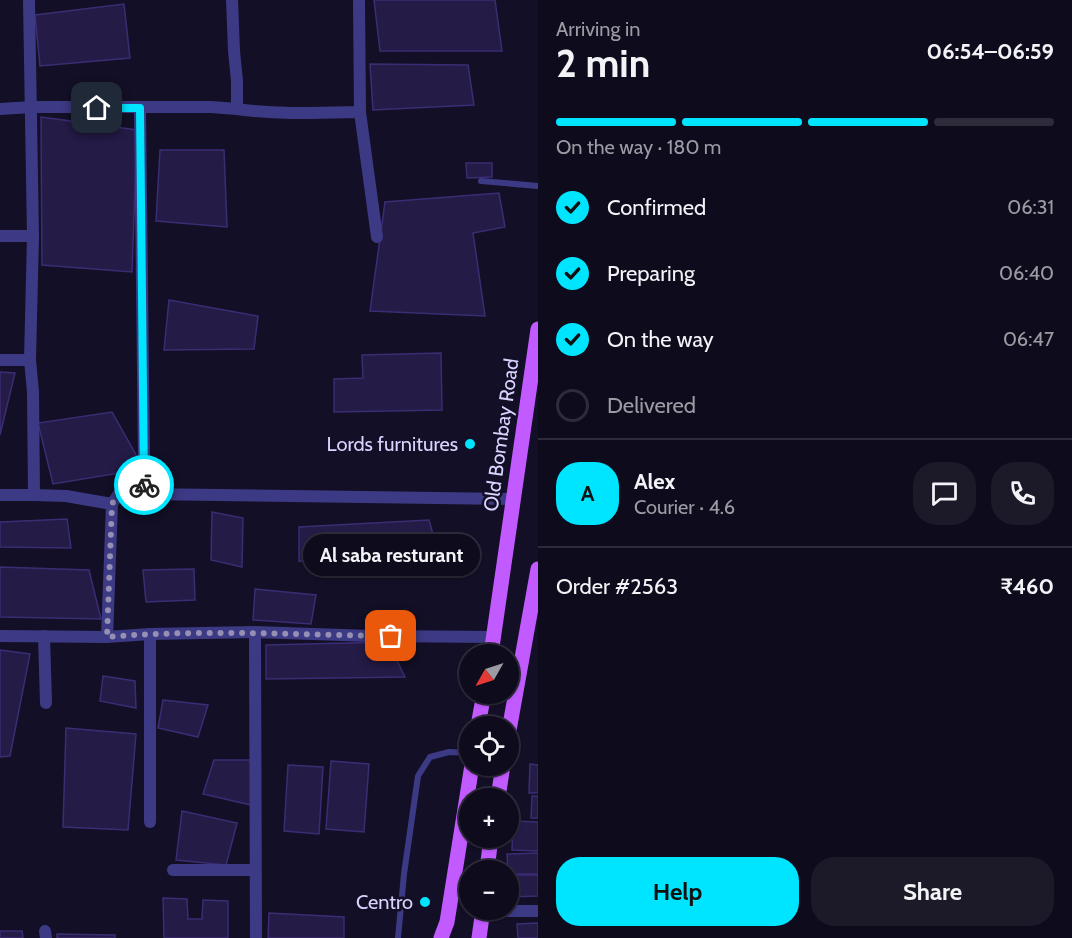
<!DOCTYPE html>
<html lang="en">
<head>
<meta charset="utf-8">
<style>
  :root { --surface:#0e0b1c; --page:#1c1929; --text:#f1f3f6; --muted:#9b9ba3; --line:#2e2b3b; --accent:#00e5ff }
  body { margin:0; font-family:Cabin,sans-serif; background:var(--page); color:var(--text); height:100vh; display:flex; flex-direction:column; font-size:22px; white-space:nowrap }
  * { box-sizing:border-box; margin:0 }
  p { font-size:20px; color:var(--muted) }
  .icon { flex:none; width:33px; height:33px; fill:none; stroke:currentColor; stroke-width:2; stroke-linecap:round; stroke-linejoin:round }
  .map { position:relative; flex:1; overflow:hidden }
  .side { display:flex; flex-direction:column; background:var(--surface); width:534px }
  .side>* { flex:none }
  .needle { width:39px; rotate:231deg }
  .buttons { position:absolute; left:459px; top:644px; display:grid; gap:12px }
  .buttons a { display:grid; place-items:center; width:60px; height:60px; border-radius:50%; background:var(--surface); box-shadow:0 2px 4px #0004,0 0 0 2px var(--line); font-size:30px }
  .pin { position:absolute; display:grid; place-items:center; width:51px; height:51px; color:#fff; margin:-26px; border-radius:12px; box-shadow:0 3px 9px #0006 }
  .courier { position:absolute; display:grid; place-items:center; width:60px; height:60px; margin:-30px; border:4px solid #00e5ff; border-radius:50%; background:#fff; color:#222; box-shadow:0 2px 8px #0007 }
  .bubble { position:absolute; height:42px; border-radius:21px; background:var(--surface); box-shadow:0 2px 4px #0004,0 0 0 2px var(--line); font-size:20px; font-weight:800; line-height:42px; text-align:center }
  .head em { font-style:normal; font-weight:800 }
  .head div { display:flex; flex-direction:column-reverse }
  .head { display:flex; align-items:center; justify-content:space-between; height:102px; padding:0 18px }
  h1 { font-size:39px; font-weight:800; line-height:45px }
  .bar { display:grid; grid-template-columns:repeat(4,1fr); gap:9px 6px; align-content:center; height:72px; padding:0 18px }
  .bar i { height:8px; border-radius:4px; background:var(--line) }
  .bar .current { background:var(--accent) }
  .bar p { grid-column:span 4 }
  .line { display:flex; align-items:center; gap:15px; padding:0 18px; border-top:2px solid var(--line) }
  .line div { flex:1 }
  .round { display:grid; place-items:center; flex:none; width:63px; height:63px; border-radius:24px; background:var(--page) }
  ol { padding:0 18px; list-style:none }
  li { display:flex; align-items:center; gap:18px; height:66px }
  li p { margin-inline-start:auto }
  li .icon { padding:6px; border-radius:50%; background:var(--accent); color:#111; stroke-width:4 }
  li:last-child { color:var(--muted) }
  li i { width:33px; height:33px; border:3px solid var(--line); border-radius:50% }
  .cta { display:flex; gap:12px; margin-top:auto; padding:12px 18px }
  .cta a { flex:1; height:69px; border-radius:24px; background:var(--accent); color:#111; font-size:24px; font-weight:800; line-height:69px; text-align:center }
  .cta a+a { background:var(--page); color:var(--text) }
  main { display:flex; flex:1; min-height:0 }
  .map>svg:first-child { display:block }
  .building { fill:#241b47; stroke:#3b2d73; stroke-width:1.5 }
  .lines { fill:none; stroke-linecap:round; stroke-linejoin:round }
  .service { stroke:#3d3a85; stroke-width:6 }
  .minor { stroke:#3d3a85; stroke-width:12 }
  .primary { stroke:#c25bff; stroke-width:15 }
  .done { stroke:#948fb3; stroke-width:6; stroke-dasharray:0 10.8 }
  .route { stroke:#00e5ff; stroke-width:8 }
  .poi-dot { fill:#00e5ff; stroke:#130f26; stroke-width:2 }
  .labels { text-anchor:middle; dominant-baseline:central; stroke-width:5; stroke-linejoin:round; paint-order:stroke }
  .street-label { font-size:20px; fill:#d9d4ff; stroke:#130f26 }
  .poi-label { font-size:20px; fill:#d9d4ff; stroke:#130f26; text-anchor:end }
</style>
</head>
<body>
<main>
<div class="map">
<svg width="538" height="938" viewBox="0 0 538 938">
  <rect width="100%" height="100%" fill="#130f26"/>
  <g class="building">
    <polygon points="374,0 495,0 502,51 380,51"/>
    <polygon points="124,4 130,58 40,66 35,15"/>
    <polygon points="370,64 468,65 474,105 373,110"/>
    <polygon points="41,117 137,130 132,272 42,265"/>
    <polygon points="160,150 224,150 227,227 156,221"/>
    <polygon points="466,163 492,163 492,177 467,178"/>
    <polygon points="499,193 505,227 473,233 485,316 370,311 385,202"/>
    <polygon points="169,300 258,316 254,349 164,350"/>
    <polygon points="441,353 442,410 334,412 334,379 363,378 362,355"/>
    <polygon points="0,372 15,373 0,435"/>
    <polygon points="112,412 144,469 53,484 38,423"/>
    <polygon points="212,512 243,518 242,567 211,560"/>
    <polygon points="67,519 71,548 0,547 0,522"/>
    <polygon points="429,520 442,567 299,561 299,527"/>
    <polygon points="0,567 89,570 101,619 0,617"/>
    <polygon points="194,569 195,600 146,602 143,570"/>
    <polygon points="255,589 316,595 311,624 253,620"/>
    <polygon points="388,642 405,677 266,679 266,645"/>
    <polygon points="0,650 30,654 10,756 0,757"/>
    <polygon points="103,676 135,681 136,708 100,701"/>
    <polygon points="163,700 208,705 198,737 158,728"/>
    <polygon points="66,728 136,734 128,830 63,827"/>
    <polygon points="214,760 255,760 251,805 203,794"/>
    <polygon points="331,761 369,764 364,832 326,829"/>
    <polygon points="530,764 538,765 538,793 529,793"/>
    <polygon points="288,765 323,767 319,834 284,831"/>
    <polygon points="532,796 538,796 538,818 531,818"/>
    <polygon points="182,811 237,823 226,865 176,860"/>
    <polygon points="513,821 538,822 538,851 512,850"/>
    <polygon points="538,853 538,874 508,874 507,854"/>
    <polygon points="508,875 538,875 538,896 508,897"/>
    <polygon points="163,898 187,899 188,919 202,919 203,900 228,901 228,938 164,938"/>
    <polygon points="269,913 344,917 344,938 268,938"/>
    <polygon points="538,923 538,938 518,938 517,924"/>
    <polygon points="0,931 22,931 23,938 0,938"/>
    <polygon points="57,934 115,935 115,938 57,938"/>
  </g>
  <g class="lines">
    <g class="service">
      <polyline points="481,181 538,186"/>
      <polyline points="398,938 404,874 418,776 430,757 449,752 470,753"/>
    </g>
    <g class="minor">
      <polyline points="29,0 33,236 30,360 33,392 34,495 66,496 112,504 107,637"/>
      <polyline points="359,0 360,112 377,237"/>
      <polyline points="140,108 144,462 143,494"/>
      <polyline points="0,109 32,107 211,107 237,109 237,81 234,51 232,0"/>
      <path d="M237,109C278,115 320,113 360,112"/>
      <polyline points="0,236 33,236"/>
      <polyline points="0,360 30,360"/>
      <polyline points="0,495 34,495"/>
      <polyline points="112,504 118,495 143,494 513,499"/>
      <polyline points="255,632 256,938"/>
      <polyline points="0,636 107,637 150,634 255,632 371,636 494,637"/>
      <polyline points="44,636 46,703"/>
      <polyline points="150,822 150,634"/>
      <polyline points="173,870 255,870"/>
      <polyline points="482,911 538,911"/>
      <polyline points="45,931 46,938"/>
    </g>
    <g class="primary">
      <polyline points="491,654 538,329"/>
      <polyline points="478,726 484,693"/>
      <polyline points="508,736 538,569"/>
      <polyline points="498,798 503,765"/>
      <polyline points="487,870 491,837"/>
      <polyline points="441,938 447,922 472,765"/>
      <polyline points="479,938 483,909"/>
    </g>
  </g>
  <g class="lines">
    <path class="done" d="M144,485L143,494L118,495L112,504L107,637C202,629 296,635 391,636"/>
    <polyline class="route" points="97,108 140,108 144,485"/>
  </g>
  <g class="poi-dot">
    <circle cx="470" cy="444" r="6"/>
    <circle cx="425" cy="902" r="6"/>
  </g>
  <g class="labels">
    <g class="street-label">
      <text transform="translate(501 435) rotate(-82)">Old Bombay Road</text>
    </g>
    <g class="poi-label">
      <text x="458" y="444">Lords furnitures</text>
      <text x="413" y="902">Centro</text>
    </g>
  </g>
</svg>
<div class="buttons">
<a><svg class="needle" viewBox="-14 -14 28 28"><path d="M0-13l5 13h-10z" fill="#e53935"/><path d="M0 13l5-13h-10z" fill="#9b9ba3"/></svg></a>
<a><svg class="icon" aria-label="locate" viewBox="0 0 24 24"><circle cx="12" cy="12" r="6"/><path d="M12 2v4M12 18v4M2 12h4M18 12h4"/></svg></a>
<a>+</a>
<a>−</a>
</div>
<div class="pin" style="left:391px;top:636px;background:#ea580c"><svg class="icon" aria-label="bag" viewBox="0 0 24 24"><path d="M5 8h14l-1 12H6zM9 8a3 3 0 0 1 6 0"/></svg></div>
<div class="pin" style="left:97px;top:108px;background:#1f2937"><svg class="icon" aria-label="home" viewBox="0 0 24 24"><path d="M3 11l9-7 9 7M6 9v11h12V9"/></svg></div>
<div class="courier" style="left:144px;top:485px"><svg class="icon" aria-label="bike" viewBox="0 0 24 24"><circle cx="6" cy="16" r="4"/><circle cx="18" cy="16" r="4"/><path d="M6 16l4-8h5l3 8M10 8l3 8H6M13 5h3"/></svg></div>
<div class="bubble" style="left:303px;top:534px;width:177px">Al saba resturant</div>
</div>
<section class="side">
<div class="head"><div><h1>2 min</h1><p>Arriving in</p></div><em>06:54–06:59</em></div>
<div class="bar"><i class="current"></i><i class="current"></i><i class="current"></i><i></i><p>On the way · 180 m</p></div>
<ol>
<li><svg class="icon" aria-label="check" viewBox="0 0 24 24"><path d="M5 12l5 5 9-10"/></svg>Confirmed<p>06:31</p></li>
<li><svg class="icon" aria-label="check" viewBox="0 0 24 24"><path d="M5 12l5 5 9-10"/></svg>Preparing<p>06:40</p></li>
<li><svg class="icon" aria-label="check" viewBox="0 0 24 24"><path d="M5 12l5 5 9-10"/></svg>On the way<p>06:47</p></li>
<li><i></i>Delivered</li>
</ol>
<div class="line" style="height:108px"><b class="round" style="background:var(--accent);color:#111">A</b><div><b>Alex</b><p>Courier · 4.6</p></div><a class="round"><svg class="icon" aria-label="chat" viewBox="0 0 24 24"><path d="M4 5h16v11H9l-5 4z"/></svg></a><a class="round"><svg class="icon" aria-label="phone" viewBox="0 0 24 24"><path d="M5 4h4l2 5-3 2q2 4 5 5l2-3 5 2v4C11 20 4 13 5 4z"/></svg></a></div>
<div class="line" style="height:78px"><div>Order #2563</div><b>₹460</b></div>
<div class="cta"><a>Help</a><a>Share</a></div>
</section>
</main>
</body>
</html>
